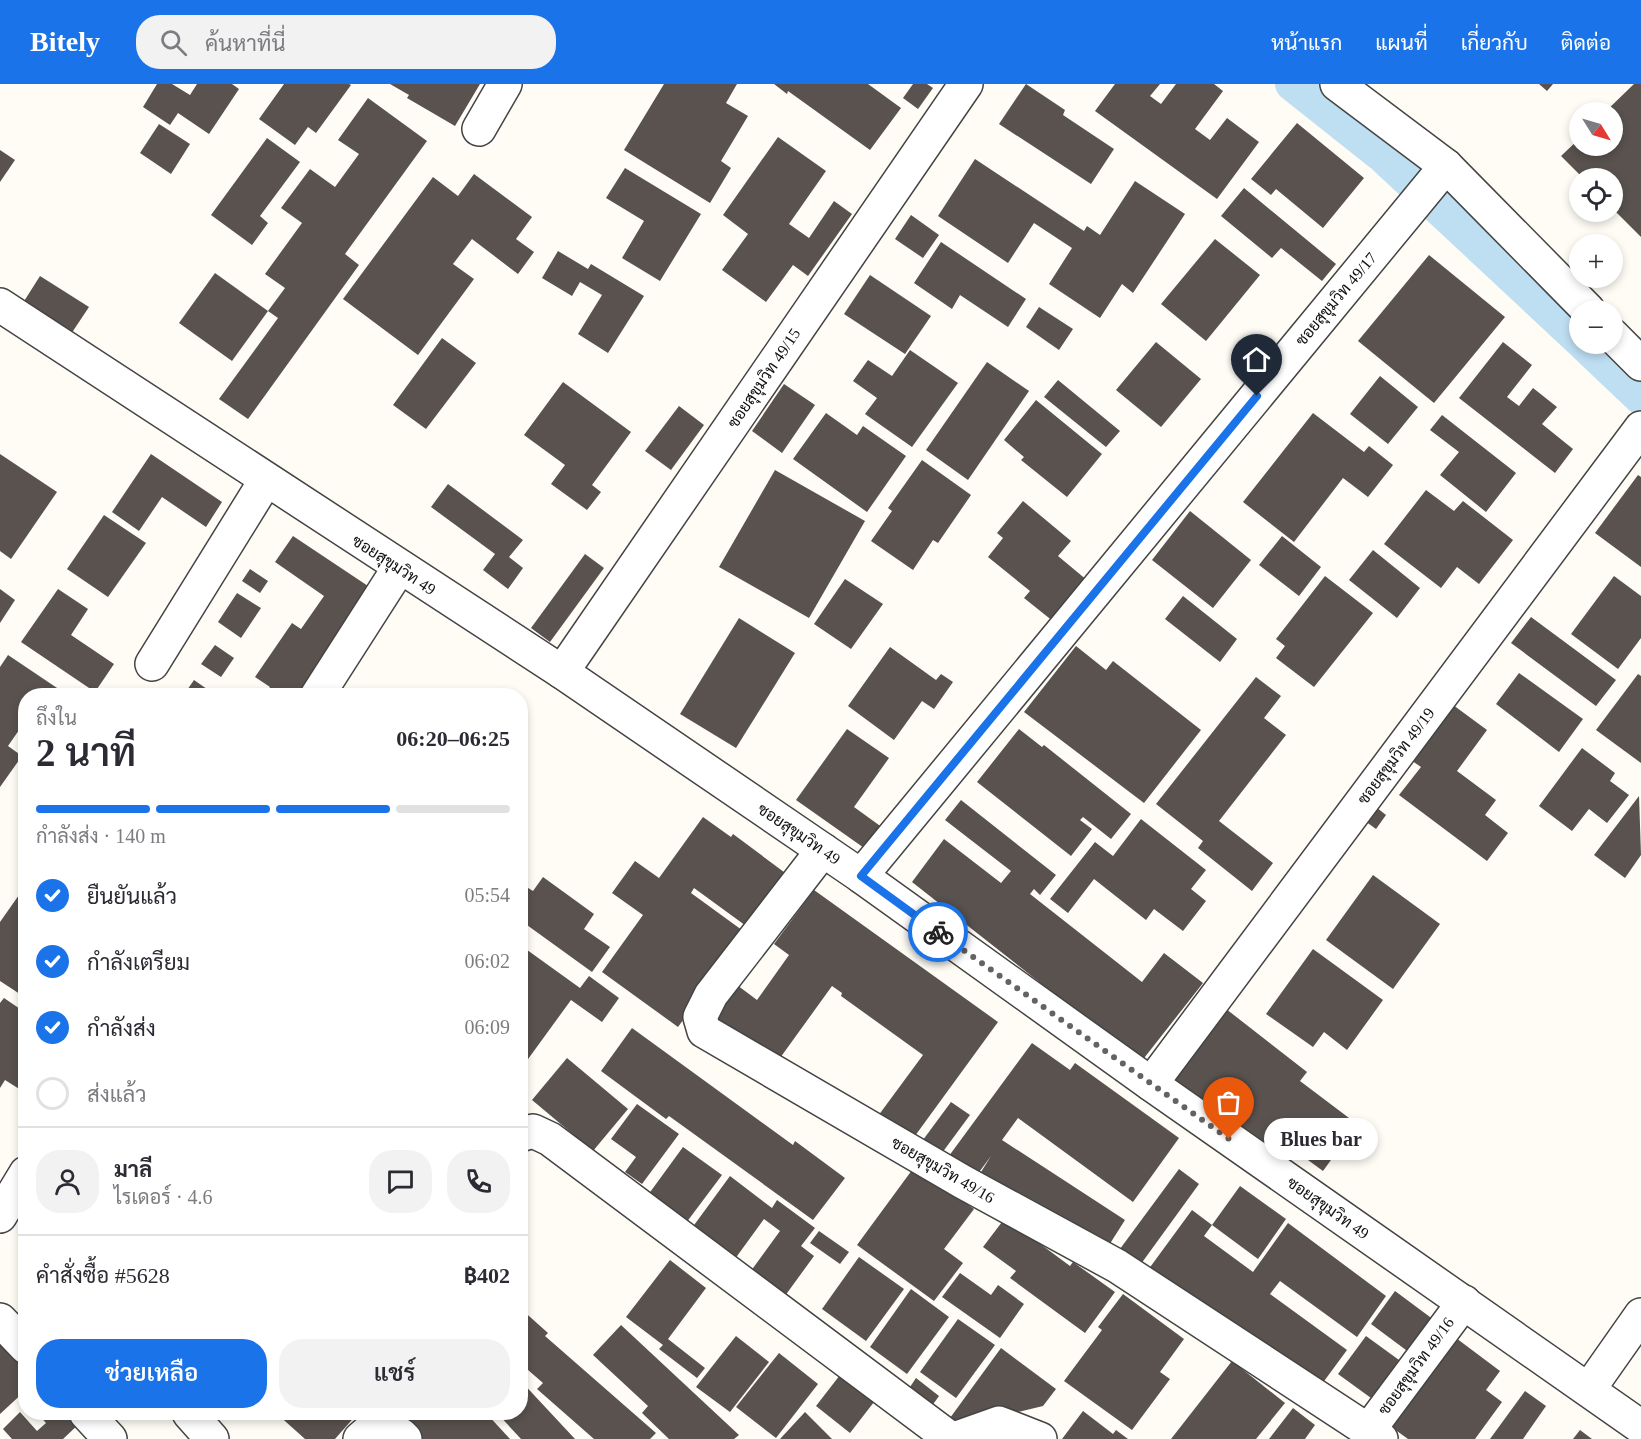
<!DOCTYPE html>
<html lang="th">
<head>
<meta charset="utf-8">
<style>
  :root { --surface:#fff; --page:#f2f2f3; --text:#2b2b33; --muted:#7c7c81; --line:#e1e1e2; --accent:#1a73e8 }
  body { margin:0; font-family:"Times New Roman",Sarabun,serif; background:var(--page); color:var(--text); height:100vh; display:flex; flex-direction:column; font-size:22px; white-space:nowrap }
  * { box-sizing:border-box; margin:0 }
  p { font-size:20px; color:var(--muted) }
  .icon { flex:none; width:33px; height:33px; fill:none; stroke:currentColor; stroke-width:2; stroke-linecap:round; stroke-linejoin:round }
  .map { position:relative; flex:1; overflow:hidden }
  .sheet { position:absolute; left:18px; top:604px; width:510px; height:732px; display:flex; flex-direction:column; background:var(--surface); border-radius:24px; box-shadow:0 3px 9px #0003 }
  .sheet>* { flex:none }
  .needle { width:39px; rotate:127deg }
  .buttons { position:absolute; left:1569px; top:18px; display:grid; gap:12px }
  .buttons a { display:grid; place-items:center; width:54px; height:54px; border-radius:50%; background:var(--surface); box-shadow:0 3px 9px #0003; font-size:30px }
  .pin { position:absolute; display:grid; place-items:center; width:51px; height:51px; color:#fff; margin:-62px -26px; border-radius:50% 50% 50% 0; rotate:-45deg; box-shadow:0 0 6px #0007 }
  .pin .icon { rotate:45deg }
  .courier { position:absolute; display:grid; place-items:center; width:60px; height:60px; margin:-30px; border:4px solid #1a73e8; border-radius:50%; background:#fff; color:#222; box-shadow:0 2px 8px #0007 }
  .bubble { position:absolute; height:42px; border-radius:21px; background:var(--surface); box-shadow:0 3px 9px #0003; font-size:20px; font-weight:600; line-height:42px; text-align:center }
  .overview em { font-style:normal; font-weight:600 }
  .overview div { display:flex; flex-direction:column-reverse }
  .overview { display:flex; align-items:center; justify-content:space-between; height:102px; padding:0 18px }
  h1 { font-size:39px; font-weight:600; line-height:45px }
  .bar { display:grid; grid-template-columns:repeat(4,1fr); gap:9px 6px; align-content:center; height:72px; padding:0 18px }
  .bar i { height:8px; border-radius:4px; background:var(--line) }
  .bar .active { background:var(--accent) }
  .bar p { grid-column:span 4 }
  .line { display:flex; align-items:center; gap:15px; padding:0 18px; border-top:2px solid var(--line) }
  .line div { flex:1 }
  .round { display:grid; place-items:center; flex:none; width:63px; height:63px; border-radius:24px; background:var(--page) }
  ol { padding:0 18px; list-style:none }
  li { display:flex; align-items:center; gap:18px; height:66px }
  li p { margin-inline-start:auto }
  li .icon { padding:6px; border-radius:50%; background:var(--accent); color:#fff; stroke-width:4 }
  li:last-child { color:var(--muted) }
  li i { width:33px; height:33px; border:3px solid var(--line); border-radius:50% }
  .button { display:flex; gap:12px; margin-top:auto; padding:12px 18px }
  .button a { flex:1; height:69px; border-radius:24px; background:var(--accent); color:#fff; font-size:24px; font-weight:600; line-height:69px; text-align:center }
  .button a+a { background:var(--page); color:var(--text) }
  header { display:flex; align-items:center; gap:36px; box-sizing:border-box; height:84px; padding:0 30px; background:var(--accent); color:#fff }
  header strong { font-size:28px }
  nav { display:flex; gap:33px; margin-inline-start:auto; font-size:21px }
  .search { width:420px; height:54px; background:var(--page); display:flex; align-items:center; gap:15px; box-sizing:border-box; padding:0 21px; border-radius:24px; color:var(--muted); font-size:22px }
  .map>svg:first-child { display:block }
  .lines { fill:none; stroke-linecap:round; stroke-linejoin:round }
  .canal { stroke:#bedef2; stroke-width:34 }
  .building { fill:#59524e }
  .minor-casing { stroke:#444; stroke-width:36 }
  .minor { stroke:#fff; stroke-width:33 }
  .done { stroke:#646361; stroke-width:6; stroke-dasharray:0 10.8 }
  .route { stroke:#1a73e8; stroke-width:8 }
  .labels { text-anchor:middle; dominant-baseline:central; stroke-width:6; stroke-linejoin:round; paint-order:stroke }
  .street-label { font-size:16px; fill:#111; stroke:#fff }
</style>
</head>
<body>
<header>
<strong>Bitely</strong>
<div class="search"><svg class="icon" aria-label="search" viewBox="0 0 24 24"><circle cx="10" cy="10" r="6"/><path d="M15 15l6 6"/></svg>ค้นหาที่นี่</div>
<nav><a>หน้าแรก</a><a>แผนที่</a><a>เกี่ยวกับ</a><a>ติดต่อ</a></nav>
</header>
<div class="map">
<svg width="1641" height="1355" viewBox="0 0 1641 1355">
  <rect width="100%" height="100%" fill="#fefcf5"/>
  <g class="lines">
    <g class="canal">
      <polyline points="1292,0 1384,73 1580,256"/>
      <polyline points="1584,260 1641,314"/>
    </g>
  </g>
  <g class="building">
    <polygon points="157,0 172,0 190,11 197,0 232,0 239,5 209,50 178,29 170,41 143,23"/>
    <polygon points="284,0 349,0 351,1 316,49 308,43 295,61 259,35"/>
    <polygon points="390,0 480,0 455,42 407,14 409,11"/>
    <polygon points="664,0 737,0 726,19 748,32 721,77 731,84 710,119 624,66"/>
    <polygon points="774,0 868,0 901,24 870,66 788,7 787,10"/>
    <polygon points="913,0 927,0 933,4 918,25 903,14"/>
    <polygon points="1026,0 1065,26 1063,31 1114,65 1091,100 999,40"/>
    <polygon points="1115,0 1160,0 1150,12 1161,20 1176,0 1214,0 1223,7 1195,45 1210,56 1227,34 1259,58 1217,115 1095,27"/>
    <polygon points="1539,0 1553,0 1547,7"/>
    <polygon points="1634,0 1641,0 1641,153 1612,124 1612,94 1583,94 1561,72 1580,54 1580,62 1612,62 1612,28 1605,28"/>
    <polygon points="368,14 427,57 345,170 359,181 248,335 219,315 278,234 268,227 285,204 265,190 302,139 281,124 310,85 335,103 359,70 338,56"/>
    <polygon points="1297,39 1364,94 1323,144 1276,105 1271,111 1251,95"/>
    <polygon points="159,40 190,60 171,90 140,69"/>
    <polygon points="778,53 826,87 789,140 809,154 834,117 852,130 808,192 793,181 766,218 722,186 748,150 723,131"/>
    <polygon points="267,54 300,78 260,132 268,139 252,161 211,131"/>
    <polygon points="0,66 15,76 0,98"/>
    <polygon points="975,75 1084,147 1087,142 1100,151 1135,97 1185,130 1133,209 1122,200 1100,234 1049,200 1072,164 1034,139 1008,179 938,132"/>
    <polygon points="625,84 701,130 660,197 622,174 644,137 606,114"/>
    <polygon points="474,90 532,133 516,155 534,168 518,190 472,155 453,180 474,195 418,271 343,215 433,93 458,112"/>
    <polygon points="1244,104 1336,180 1322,197 1281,164 1272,174 1221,132"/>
    <polygon points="911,131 939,151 923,174 895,155"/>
    <polygon points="1215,155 1260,191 1206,257 1161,220"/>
    <polygon points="941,158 1026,215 1008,243 960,211 952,225 914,199"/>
    <polygon points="558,167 588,185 591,180 644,212 608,269 578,250 602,211 580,198 572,212 542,194"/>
    <polygon points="1429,171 1505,233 1434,319 1358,257"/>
    <polygon points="215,189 268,227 232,277 179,239"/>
    <polygon points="870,191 931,232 905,270 844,230"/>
    <polygon points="40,192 89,223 69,253 21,222"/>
    <polygon points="1039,223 1073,245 1059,266 1026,243"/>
    <polygon points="442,254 476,279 426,345 393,321"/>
    <polygon points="1156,258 1201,295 1161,343 1116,306"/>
    <polygon points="1503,258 1532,281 1507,313 1519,322 1533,304 1557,323 1542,340 1573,365 1555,389 1459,314"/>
    <polygon points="910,266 958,299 912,363 865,330 877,314 853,297 868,276 892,292"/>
    <polygon points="987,278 1029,307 968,396 926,366"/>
    <polygon points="1380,292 1418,323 1388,360 1350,330"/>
    <polygon points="1058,296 1120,347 1106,363 1044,313"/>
    <polygon points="563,298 631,348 592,401 601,408 587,426 551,400 565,381 524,351"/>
    <polygon points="784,300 815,321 782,369 752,347"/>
    <polygon points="1036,316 1102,370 1067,413 1021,376 1024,373 1004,356"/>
    <polygon points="679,322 704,341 671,386 645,367"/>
    <polygon points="826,329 857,351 863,342 906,372 867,428 793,375"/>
    <polygon points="1313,329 1364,368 1369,362 1393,381 1368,413 1343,394 1294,458 1243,418"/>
    <polygon points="1442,331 1516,389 1486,428 1440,391 1459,368 1430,346"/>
    <polygon points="0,370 57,408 11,475 0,467"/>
    <polygon points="151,370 222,418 206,443 162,413 139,447 112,428"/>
    <polygon points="922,376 971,411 938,459 933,456 913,486 871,457 892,427 888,424"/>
    <polygon points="775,386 865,437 809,534 719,483"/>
    <polygon points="1638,391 1641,393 1641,483 1595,449"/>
    <polygon points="448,400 523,456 509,473 523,484 508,505 483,486 495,470 431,423"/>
    <polygon points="1426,406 1454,427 1463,417 1513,456 1479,500 1457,483 1441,504 1384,460"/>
    <polygon points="1023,417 1071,457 1058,472 1088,497 1054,538 1024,514 1030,507 988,473 1003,454 997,449"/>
    <polygon points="1190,427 1251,476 1213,524 1152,476"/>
    <polygon points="104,431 146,459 108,513 67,485"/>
    <polygon points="293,452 371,504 298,612 264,612 270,603 255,593 292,539 301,545 324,512 275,478"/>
    <polygon points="1282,452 1321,483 1299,512 1259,481"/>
    <polygon points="1373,466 1420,504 1397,534 1349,496"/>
    <polygon points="585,470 604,484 550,558 531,544"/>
    <polygon points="250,485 268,497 260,509 242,497"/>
    <polygon points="1325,492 1373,529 1314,603 1276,574 1285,562 1276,555"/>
    <polygon points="1614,492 1641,512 1641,554 1618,585 1571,550"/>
    <polygon points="845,495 883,520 851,565 814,540"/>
    <polygon points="0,505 15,516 0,539"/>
    <polygon points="58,505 88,525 71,551 114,580 95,608 21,558"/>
    <polygon points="237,509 261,524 241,554 218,538"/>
    <polygon points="1183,512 1237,555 1220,578 1165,535"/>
    <polygon points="1531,533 1616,596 1596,622 1511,559"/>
    <polygon points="739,534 795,569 736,664 680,630"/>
    <polygon points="215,561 234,574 221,593 201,580"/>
    <polygon points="1076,562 1106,586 1113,577 1201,646 1144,719 1024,628"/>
    <polygon points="890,563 936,596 941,590 953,598 934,625 922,617 894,656 848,622"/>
    <polygon points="8,571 69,612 26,612 26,636 8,662 22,672 0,703 0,583"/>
    <polygon points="1519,589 1583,635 1559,668 1496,620"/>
    <polygon points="1638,590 1641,592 1641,679 1596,646"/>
    <polygon points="1256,593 1281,612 1264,634 1286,651 1219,737 1273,779 1252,807 1198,764 1203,757 1156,720"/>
    <polygon points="194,596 217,612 183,612"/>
    <polygon points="1449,618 1487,646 1457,687 1496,716 1485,731 1508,749 1487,777 1399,711 1421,683 1408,674"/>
    <polygon points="847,645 889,674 854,723 883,744 867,766 796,716"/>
    <polygon points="1019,645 1042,663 1044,661 1131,730 1111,755 1083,733 1080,736 1092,745 1071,772 977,698"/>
    <polygon points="1582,664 1615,689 1610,697 1629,711 1607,739 1589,725 1572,747 1539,722"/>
    <polygon points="1639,712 1641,771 1625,794 1594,771"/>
    <polygon points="961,716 1056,791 1040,811 1034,805 1030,810 1142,898 1164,869 1203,899 1141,978 912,798 944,755 1001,799 1011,787 945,736"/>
    <polygon points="1376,723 1386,731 1376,745 1365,737"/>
    <polygon points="703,733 731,753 733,750 792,794 753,847 694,804 691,809 746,849 678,943 602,888 643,831 612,809 635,777 659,794"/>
    <polygon points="1141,735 1206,786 1191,805 1206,817 1183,847 1154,825 1146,836 1094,795 1068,829 1050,815 1095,758 1113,772"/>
    <polygon points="1373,791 1440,840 1393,905 1326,856"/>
    <polygon points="543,793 594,830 584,845 610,863 592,888 520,836 520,799 533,807"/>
    <polygon points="26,801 26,875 22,880 26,882 26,914 0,897 0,838"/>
    <polygon points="814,806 998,938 912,1056 878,1032 923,971 841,912 842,909 832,902 775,981 708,932 733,898 757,916 789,871 774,860"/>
    <polygon points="523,863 580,904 589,892 619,914 602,938 571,916 523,982 520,980"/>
    <polygon points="1313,865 1383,916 1347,966 1324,948 1313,963 1266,930"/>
    <polygon points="4,914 26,929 24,1008 5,996 0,1004 0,919"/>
    <polygon points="1221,921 1307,988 1300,997 1357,1040 1323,1087 1297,1068 1288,1080 1169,993"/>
    <polygon points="632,944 793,1061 795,1057 845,1094 813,1136 669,1032 666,1035 601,987"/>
    <polygon points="1032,959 1070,986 1075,979 1179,1054 1133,1118 1018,1034 1002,1056 1125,1136 1104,1169 981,1088 991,1072 974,1095 946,1076"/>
    <polygon points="567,974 628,1025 593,1067 532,1016"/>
    <polygon points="951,1018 970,1031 939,1073 920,1060"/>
    <polygon points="637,1020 679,1050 642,1100 625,1088 636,1073 611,1055"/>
    <polygon points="683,1063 722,1091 686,1139 648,1111"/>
    <polygon points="915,1082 974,1125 944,1165 963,1179 934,1217 857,1161"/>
    <polygon points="1179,1085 1199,1100 1138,1184 1117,1169"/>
    <polygon points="730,1092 772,1124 777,1116 815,1144 801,1162 814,1172 782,1216 748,1191 780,1147 764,1135 732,1179 689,1148"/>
    <polygon points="1240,1102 1286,1135 1258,1175 1212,1141"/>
    <polygon points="1192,1126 1212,1141 1204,1152 1253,1188 1288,1139 1386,1212 1357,1253 1280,1197 1270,1210 1347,1266 1319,1304 1148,1186"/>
    <polygon points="1005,1134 1070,1182 1073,1178 1115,1208 1085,1249 1010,1194 1016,1187 983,1163"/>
    <polygon points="819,1147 849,1168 840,1180 810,1159"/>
    <polygon points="859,1173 904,1205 866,1257 822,1225"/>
    <polygon points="670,1176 706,1204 668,1255 705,1284 697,1294 659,1265 663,1261 626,1233"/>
    <polygon points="960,1189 991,1211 998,1201 1024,1220 1000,1254 942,1213"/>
    <polygon points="911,1205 949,1233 907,1290 870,1263"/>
    <polygon points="1395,1207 1438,1239 1414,1272 1371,1240"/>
    <polygon points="1123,1210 1184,1255 1160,1288 1170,1295 1132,1346 1064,1297 1102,1246 1098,1243"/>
    <polygon points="520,1224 548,1249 545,1252 656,1349 650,1355 594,1355 537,1305 543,1299 520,1279"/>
    <polygon points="958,1235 995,1261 956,1314 920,1288"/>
    <polygon points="621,1241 739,1351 734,1355 669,1355 642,1329 648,1322 593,1271"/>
    <polygon points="1448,1248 1500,1287 1486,1306 1502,1318 1475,1355 1408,1355 1383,1337"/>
    <polygon points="0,1251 26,1278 26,1306 0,1330"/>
    <polygon points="736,1252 769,1278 730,1328 696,1303"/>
    <polygon points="1366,1252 1399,1276 1371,1314 1338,1290"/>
    <polygon points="1001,1264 1056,1305 1043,1322 961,1342 950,1334"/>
    <polygon points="779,1269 818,1300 776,1354 736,1323"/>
    <polygon points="1232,1277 1285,1319 1256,1355 1171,1355"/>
    <polygon points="840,1291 874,1318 850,1349 816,1322"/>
    <polygon points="916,1294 939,1312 929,1326 906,1309"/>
    <polygon points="520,1296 547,1325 575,1355 521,1355 497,1329 520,1329"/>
    <polygon points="1525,1307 1546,1322 1523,1355 1490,1355"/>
    <polygon points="1293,1324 1315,1341 1305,1355 1269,1355"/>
    <polygon points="1083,1327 1113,1350 1116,1346 1128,1355 1062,1355"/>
    <polygon points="20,1328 37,1347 46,1339 37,1329 73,1329 81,1338 63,1355 12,1355 3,1345"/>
    <polygon points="805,1328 832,1355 780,1355"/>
    <polygon points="276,1329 358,1329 335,1355 305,1355"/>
    <polygon points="390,1329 486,1329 510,1355 409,1355 386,1332"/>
    <polygon points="1580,1346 1592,1355 1573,1355"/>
  </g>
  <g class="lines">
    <defs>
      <g id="minor">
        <polyline points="1337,0 1446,82 1588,226"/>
        <polyline points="479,45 505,0"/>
        <polyline points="0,221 562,588 861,792 1151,1000 1641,1343"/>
        <polyline points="1612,251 1641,280"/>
        <polyline points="152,580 266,396"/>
        <polyline points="562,588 966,0"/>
        <polyline points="317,612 399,484"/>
        <polyline points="823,766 711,911 700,933 704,947 963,1098 1117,1182 1381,1355"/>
        <polyline points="861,792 1446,82"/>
        <polyline points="1151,1000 1641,344"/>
        <polyline points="520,1051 533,1047 550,1055 951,1355"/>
        <polyline points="0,1132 26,1089"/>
        <polyline points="0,1236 26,1263"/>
        <polyline points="1589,1305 1641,1231"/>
        <polyline points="86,1329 110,1355"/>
        <polyline points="189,1329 212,1355"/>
        <polyline points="1368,1347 1464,1218"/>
        <polyline points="360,1355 368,1348 401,1351 405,1355"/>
        <polyline points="954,1355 999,1339 1040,1355"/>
      </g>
    </defs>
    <use href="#minor" class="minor-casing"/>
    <use href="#minor" class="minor"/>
  </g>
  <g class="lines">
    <polyline class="done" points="938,848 1229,1055"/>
    <polyline class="route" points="938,848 861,792 1257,312"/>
  </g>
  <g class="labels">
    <g class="street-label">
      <text transform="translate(1336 215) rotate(-50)">ซอยสุขุมวิท 49/17</text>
      <text transform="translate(764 294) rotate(-56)">ซอยสุขุมวิท 49/15</text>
      <text transform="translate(394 481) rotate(33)">ซอยสุขุมวิท 49</text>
      <text transform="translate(1396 672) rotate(-53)">ซอยสุขุมวิท 49/19</text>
      <text transform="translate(799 750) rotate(34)">ซอยสุขุมวิท 49</text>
      <text transform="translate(943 1086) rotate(30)">ซอยสุขุมวิท 49/16</text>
      <text transform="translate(1328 1124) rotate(35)">ซอยสุขุมวิท 49</text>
      <text transform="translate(1416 1282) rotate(-54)">ซอยสุขุมวิท 49/16</text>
    </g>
  </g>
</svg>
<div class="buttons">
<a><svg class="needle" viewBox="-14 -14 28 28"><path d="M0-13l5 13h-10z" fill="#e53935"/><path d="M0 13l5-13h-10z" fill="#7c7c81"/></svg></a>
<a><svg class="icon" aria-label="locate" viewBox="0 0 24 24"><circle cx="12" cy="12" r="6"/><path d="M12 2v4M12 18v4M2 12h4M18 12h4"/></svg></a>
<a>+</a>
<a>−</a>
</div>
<div class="pin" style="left:1229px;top:1055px;background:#ea580c"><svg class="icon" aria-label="bag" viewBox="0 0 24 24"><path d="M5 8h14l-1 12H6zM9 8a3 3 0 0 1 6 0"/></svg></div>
<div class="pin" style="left:1257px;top:312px;background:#1f2937"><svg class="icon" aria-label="home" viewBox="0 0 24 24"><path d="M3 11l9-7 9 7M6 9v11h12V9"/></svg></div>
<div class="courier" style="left:938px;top:848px"><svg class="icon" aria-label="bike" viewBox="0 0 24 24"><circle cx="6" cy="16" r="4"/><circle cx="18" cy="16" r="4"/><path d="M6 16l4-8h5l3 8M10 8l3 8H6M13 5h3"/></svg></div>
<div class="bubble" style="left:1264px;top:1034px;width:114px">Blues bar</div>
<section class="sheet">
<div class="overview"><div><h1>2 นาที</h1><p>ถึงใน</p></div><em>06:20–06:25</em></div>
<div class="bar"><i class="active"></i><i class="active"></i><i class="active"></i><i></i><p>กำลังส่ง · 140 m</p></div>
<ol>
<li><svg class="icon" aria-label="check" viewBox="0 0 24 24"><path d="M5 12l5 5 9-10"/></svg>ยืนยันแล้ว<p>05:54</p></li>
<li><svg class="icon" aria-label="check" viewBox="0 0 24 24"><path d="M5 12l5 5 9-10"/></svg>กำลังเตรียม<p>06:02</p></li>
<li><svg class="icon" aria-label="check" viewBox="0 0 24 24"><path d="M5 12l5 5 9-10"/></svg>กำลังส่ง<p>06:09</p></li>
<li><i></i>ส่งแล้ว</li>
</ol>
<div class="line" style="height:108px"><a class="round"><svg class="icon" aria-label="person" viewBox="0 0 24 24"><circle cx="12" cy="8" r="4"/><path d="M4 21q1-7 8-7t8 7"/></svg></a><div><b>มาลี</b><p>ไรเดอร์ · 4.6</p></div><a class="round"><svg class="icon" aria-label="chat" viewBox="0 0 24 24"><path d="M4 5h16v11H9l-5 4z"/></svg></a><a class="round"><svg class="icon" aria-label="phone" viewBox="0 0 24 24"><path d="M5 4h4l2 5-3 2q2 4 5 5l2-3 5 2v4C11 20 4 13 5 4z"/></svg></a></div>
<div class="line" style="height:78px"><div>คำสั่งซื้อ #5628</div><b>฿402</b></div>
<div class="button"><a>ช่วยเหลือ</a><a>แชร์</a></div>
</section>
</div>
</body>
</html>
